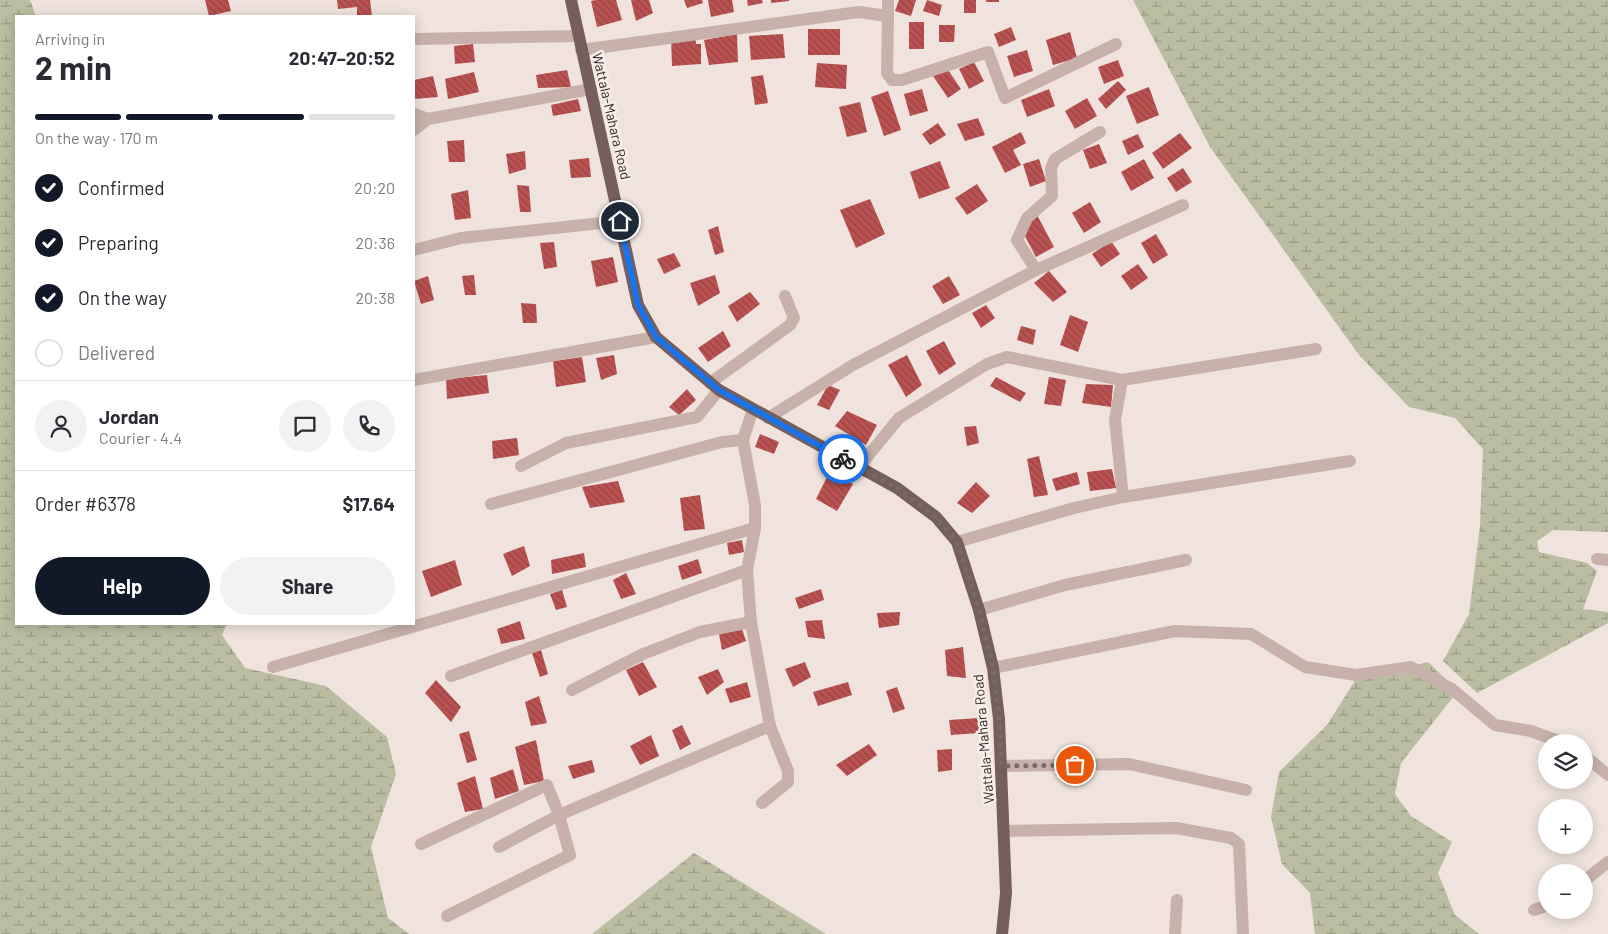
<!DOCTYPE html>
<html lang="en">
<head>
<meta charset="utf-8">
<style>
  :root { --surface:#fff; --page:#f2f2f3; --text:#2b2b33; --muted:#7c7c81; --line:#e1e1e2; --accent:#111827 }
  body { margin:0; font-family:Barlow,sans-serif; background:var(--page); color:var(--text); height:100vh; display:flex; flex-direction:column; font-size:19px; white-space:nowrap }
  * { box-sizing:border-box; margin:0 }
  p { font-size:16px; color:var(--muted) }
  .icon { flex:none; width:28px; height:28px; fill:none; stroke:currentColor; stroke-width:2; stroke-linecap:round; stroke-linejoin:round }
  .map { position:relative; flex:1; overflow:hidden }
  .panel { position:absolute; left:15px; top:15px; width:400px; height:610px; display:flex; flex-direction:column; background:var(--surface); border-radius:0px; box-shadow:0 2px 12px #0003 }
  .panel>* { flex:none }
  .controls { position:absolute; left:1538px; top:734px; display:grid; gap:10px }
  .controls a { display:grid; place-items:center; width:55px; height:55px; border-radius:50%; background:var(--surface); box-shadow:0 2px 12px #0003; font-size:25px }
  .pin { position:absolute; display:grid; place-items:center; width:42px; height:42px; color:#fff; margin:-21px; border:2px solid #fff; border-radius:50%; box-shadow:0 1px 5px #0007 }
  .courier { position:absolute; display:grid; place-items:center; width:50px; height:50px; margin:-25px; border:4px solid #1a73e8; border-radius:50%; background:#fff; color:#222; box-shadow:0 1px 6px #0007 }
  .overview em { font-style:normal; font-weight:700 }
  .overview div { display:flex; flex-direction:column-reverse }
  .overview { display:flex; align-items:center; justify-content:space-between; height:85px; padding:0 20px }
  h1 { font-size:32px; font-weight:700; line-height:38px }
  .bar { display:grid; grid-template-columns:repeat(4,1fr); gap:8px 5px; align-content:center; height:60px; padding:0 20px }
  .bar i { height:6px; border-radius:4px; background:var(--line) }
  .bar .selected { background:var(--accent) }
  .bar p { grid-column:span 4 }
  .line { display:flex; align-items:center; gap:12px; padding:0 20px; border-top:1px solid var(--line) }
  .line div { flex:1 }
  .round { display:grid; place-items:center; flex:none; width:52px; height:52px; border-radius:26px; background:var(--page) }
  ol { padding:0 20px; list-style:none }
  li { display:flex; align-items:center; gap:15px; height:55px }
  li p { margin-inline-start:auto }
  li .icon { padding:5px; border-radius:50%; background:var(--accent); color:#fff; stroke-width:4 }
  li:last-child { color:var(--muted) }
  li i { width:28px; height:28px; border:2px solid var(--line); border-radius:50% }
  .button { display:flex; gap:10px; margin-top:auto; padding:10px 20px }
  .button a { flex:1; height:58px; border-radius:30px; background:var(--accent); color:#fff; font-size:20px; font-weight:700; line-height:58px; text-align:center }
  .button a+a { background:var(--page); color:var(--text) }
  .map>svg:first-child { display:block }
  .wetland { fill:url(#wetland-marsh) }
  .building { fill:url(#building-back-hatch) }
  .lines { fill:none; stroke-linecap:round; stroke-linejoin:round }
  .minor { stroke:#c7b1aa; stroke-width:12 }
  .major { stroke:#755e5c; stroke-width:12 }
  .done { stroke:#766b68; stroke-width:5; stroke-dasharray:0 9 }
  .route { stroke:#1a73e8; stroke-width:6 }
  .labels { text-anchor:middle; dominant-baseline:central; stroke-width:5; stroke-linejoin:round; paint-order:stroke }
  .street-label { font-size:14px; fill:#352a29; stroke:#f8eee9 }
</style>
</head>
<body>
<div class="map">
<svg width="1608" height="934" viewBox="0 0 1608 934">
  <defs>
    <pattern id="wetland-marsh" width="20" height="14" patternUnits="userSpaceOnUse" patternTransform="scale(1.25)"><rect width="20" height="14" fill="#babd9f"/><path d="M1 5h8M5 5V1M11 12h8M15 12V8" fill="none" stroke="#989a82"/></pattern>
    <pattern id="building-back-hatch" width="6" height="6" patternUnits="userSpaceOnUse" patternTransform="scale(1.25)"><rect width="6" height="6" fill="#ba5251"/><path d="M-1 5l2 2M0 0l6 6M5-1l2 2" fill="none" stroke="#984443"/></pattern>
  </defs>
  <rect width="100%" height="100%" fill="#f0e3dd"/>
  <g class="wetland">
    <polygon points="0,0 30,0 36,16 16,16 16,624 227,624 222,635 245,668 326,686 387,737 396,774 371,847 388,918 409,934 0,934"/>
    <polygon points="1133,0 1608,0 1608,532 1553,530 1537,541 1539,552 1587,563 1597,571 1583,609 1608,612 1608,623 1477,693 1443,661 1469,614 1480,526 1483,449 1455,418 1409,407 1359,355 1210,147"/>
    <polygon points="1428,662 1458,691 1401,763 1395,794 1411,816 1452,842 1438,873 1455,915 1479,934 1315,934 1310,893 1282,864 1271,817 1279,772 1327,725 1356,679"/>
    <polygon points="694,853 826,934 592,934"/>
  </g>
  <g class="building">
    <polygon points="205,0 228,0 231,11 209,16"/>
    <polygon points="337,0 370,0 372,16 357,16 357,7 338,9"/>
    <polygon points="596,0 616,0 622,20 597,27 591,1"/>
    <polygon points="631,0 649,0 653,13 636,21"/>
    <polygon points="684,0 702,0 703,3 687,8"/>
    <polygon points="708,0 732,0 734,12 711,17"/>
    <polygon points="747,0 762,0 763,3 748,6"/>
    <polygon points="771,0 789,0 789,1 771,3"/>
    <polygon points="899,0 916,0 911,16 895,11"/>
    <polygon points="927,0 942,5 939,16 923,11"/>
    <rect x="964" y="0" width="12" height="13"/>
    <rect x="986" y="0" width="13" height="2"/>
    <rect x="909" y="22" width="15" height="27"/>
    <polygon points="939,25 955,25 954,42 939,42"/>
    <polygon points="1011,27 1016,40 999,47 994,34"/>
    <rect x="808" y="29" width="32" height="26"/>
    <polygon points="1070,32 1077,58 1053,65 1046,40"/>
    <polygon points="737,34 738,62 709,65 704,40"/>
    <polygon points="783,34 785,58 751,60 749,36"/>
    <polygon points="695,35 696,44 701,44 701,64 672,66 671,37"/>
    <polygon points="473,44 475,62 455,64 454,46"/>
    <polygon points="1027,50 1033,71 1014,77 1007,56"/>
    <polygon points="1118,60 1124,76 1104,84 1098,67"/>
    <polygon points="974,62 984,81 969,89 959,69"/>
    <polygon points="817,63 847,65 846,89 815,87"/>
    <polygon points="946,67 961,89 948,98 933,76"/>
    <polygon points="567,70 571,87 538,88 536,75"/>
    <polygon points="474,72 479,92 448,99 445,79"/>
    <polygon points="763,75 768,103 755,105 751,77"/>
    <polygon points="433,76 438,97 414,99 414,80"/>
    <polygon points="1118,81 1126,90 1106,109 1098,99"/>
    <polygon points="1149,87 1159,115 1137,124 1126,96"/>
    <polygon points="922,89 928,111 910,116 904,94"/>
    <polygon points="1049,89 1055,106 1027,117 1021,100"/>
    <polygon points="888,91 901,130 884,136 871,97"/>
    <polygon points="1087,98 1097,116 1075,129 1065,111"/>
    <polygon points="578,99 581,111 553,116 551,105"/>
    <polygon points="860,102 867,132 847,137 839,107"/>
    <polygon points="978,118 985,135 965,141 957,124"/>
    <polygon points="938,123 946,135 930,145 922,134"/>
    <polygon points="1021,132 1026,143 1013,150 1021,165 1005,173 992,147"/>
    <polygon points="1180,133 1192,148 1163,169 1152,153"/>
    <polygon points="1138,134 1144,147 1128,155 1122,141"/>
    <polygon points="464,140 465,162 449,162 447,141"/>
    <polygon points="1099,144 1107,163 1090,169 1083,150"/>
    <polygon points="525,151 526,169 509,174 506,154"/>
    <polygon points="589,158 591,177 571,178 569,160"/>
    <polygon points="1039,159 1046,181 1030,187 1023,164"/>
    <polygon points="1144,159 1154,178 1131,191 1121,172"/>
    <polygon points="940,161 950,188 919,199 910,172"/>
    <polygon points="1183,168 1192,182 1176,192 1167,178"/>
    <polygon points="977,184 988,201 967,215 955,198"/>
    <polygon points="517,185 529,186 531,212 520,212"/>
    <polygon points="468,190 471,218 455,220 451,194"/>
    <polygon points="870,199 885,234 856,248 840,210"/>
    <polygon points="1090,202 1101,222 1084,233 1072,213"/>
    <polygon points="1036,213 1054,247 1036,257 1018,223"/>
    <polygon points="718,226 724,252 715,255 708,230"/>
    <polygon points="1156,234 1168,255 1153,264 1141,243"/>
    <polygon points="1111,241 1120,254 1101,267 1092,254"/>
    <polygon points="554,242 557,267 544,269 540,243"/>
    <polygon points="674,253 681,266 664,274 657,259"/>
    <polygon points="613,257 618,282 596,287 591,261"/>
    <polygon points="1138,264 1148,278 1131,290 1121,276"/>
    <polygon points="1049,271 1067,292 1053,302 1034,283"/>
    <polygon points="474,275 476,295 465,295 462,276"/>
    <polygon points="715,275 720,293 698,306 690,283"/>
    <polygon points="428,276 434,300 421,304 414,281"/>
    <polygon points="949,276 960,295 943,304 932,286"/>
    <polygon points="750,292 760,304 737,322 728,306"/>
    <polygon points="521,303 536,304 537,323 523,323"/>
    <polygon points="986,305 995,318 981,328 972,313"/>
    <polygon points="1070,315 1088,322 1078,352 1060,345"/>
    <polygon points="1021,326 1036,330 1033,345 1017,340"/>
    <polygon points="723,331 731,346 708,362 698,348"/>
    <polygon points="944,341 956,364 939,375 926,351"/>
    <polygon points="614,355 617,374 601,380 596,358"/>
    <polygon points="907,355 922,385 906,397 888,365"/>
    <polygon points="582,357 586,382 556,387 553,361"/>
    <polygon points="487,375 489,393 447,399 446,379"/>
    <polygon points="996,377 1026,393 1020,402 990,386"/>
    <polygon points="1049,377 1066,380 1061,406 1044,404"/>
    <polygon points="1086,384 1113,385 1111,407 1082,403"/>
    <polygon points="828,385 840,390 829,410 817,405"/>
    <polygon points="687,389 696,400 679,415 669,407"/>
    <polygon points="847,411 877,425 866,445 835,426"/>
    <polygon points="976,426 979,443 967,446 964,427"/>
    <polygon points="760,434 779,442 774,454 755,447"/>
    <polygon points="517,438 519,455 493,459 492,441"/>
    <polygon points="1039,456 1048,495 1034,497 1027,459"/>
    <polygon points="1112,469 1116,488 1090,491 1087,472"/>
    <polygon points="830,471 853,484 837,511 816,499"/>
    <polygon points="1077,472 1080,484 1056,491 1052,479"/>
    <polygon points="618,481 625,502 590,508 582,487"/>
    <polygon points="976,482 990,496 972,513 957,503"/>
    <polygon points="700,495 705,529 684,531 680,498"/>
    <polygon points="742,540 744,552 729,555 727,543"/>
    <polygon points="524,546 530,566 512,576 503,554"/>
    <polygon points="584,553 586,567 552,574 551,560"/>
    <polygon points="698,559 702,573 682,580 678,566"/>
    <polygon points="455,560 462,585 431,597 422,571"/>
    <polygon points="626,573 636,594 621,599 613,580"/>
    <polygon points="821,589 824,600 799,609 795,598"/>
    <polygon points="562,590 567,607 556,610 550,594"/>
    <polygon points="900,612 899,625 879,628 877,613"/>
    <polygon points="822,620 825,639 808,637 805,621"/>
    <polygon points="520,621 525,639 501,644 497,629"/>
    <polygon points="742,629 746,641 722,650 719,634"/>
    <polygon points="963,647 966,678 947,676 945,650"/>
    <polygon points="541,650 548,674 540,677 532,653"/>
    <polygon points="643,662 657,687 639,696 626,670"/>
    <polygon points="805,662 811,677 793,687 785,669"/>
    <polygon points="718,669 724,682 707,695 698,677"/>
    <polygon points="436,680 461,707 451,722 425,693"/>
    <polygon points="747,682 751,697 730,703 725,689"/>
    <polygon points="848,682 852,695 818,706 813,692"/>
    <polygon points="897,687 905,709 893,713 886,691"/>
    <polygon points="539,696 547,723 531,726 525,702"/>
    <polygon points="979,718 980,733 951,735 949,720"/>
    <polygon points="682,725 691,744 680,750 672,730"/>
    <polygon points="469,731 477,760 467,763 459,734"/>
    <polygon points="651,735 659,756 640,765 630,746"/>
    <polygon points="536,740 544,781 524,785 515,747"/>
    <polygon points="869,744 877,755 847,776 836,765"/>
    <polygon points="952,749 952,770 938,772 937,750"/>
    <polygon points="592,760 595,772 573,779 568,766"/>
    <polygon points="513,769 519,791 495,799 490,778"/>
    <polygon points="475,776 483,809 465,812 457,783"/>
  </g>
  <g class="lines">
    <g class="minor">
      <polyline points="888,16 887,73 892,80 902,80 988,52 1005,98 1116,44"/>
      <polyline points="414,39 578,36"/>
      <polyline points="581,50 859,12 888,16 888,0"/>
      <polyline points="414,114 428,119"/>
      <polyline points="414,130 428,119 591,89"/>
      <polyline points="414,250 461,238 620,221"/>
      <polyline points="1036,270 1017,240 1027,218 1052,196 1051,168 1055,159 1100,132"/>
      <polyline points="414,380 656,337"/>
      <polyline points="1122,380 1115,420 1123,497"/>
      <polyline points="710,383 790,325 794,318 785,296"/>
      <polyline points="753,409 743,440 755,505 755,528 747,570 751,622 770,726 788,771 788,782 762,803"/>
      <polyline points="768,418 853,365 1036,270 1183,205"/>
      <polyline points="521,466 566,443 697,417 719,390"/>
      <polyline points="859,467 899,418 987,364 1007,357 1122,380 1316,349"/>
      <polyline points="491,504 722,442 743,440"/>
      <polyline points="957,542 1074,508 1123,497 1350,461"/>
      <polyline points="1597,559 1608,560"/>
      <polyline points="979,610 1065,585 1186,560"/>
      <polyline points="273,667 755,528"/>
      <polyline points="993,668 1175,631 1251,634 1305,667 1356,675 1411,667 1452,689 1495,725 1531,731 1561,742"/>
      <polyline points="451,676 747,570"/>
      <polyline points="572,690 643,654 700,632 751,622"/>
      <polyline points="1584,755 1608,775"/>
      <polyline points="1002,766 1129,764 1246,790"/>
      <polyline points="1005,831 1176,828 1231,838 1239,844 1243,934"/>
      <polyline points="421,844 547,785 559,815 570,855 447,916"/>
      <polyline points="499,847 559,815 770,726"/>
      <polyline points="1584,881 1608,862"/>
      <polyline points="1534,910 1546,906"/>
      <polyline points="1175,934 1177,900"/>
    </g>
    <polyline class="major" points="571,0 638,305 656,337 719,390 897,488 936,517 957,542 979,610 993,668 999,719 1006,893 1002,934"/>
  </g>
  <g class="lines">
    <polyline class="done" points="843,459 897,488 936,517 957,542 979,610 993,668 999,718 1002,766 1075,765"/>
    <polyline class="route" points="620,221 638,305 656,337 719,390 843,459"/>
  </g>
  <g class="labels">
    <g class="street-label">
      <text transform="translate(612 116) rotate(77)">Wattala-Mahara Road</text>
      <text transform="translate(983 739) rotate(-95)">Wattala-Mahara Road</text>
    </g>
  </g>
</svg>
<div class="controls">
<a><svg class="icon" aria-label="layers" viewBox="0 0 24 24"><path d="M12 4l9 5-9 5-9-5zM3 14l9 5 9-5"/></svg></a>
<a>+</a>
<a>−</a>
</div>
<div class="pin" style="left:1075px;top:765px;background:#ea580c"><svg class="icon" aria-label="bag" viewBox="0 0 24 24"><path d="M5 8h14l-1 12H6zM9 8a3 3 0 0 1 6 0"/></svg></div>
<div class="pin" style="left:620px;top:221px;background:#1f2937"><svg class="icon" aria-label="home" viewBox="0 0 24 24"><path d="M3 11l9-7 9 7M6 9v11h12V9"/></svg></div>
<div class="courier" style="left:843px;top:459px"><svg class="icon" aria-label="bike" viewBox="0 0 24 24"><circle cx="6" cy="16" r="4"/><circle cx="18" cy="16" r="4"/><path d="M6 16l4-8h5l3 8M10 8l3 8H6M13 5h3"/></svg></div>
<section class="panel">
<div class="overview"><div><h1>2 min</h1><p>Arriving in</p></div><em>20:47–20:52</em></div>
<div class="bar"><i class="selected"></i><i class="selected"></i><i class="selected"></i><i></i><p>On the way · 170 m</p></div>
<ol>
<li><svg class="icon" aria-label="check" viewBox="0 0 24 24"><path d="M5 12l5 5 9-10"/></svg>Confirmed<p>20:20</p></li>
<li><svg class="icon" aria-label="check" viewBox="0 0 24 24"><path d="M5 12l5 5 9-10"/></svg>Preparing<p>20:36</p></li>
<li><svg class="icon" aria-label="check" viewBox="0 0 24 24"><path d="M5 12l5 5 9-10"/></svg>On the way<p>20:38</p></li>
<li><i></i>Delivered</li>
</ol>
<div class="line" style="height:90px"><a class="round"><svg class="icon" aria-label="person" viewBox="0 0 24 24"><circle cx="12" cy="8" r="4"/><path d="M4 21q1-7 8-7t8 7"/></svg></a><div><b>Jordan</b><p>Courier · 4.4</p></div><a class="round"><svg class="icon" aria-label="chat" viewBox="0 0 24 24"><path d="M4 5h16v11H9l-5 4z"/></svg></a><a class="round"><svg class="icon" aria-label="phone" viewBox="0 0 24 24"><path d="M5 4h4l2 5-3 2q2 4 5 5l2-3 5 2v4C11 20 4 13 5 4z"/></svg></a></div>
<div class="line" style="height:65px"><div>Order #6378</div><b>$17.64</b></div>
<div class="button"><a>Help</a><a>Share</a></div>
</section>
</div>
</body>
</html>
